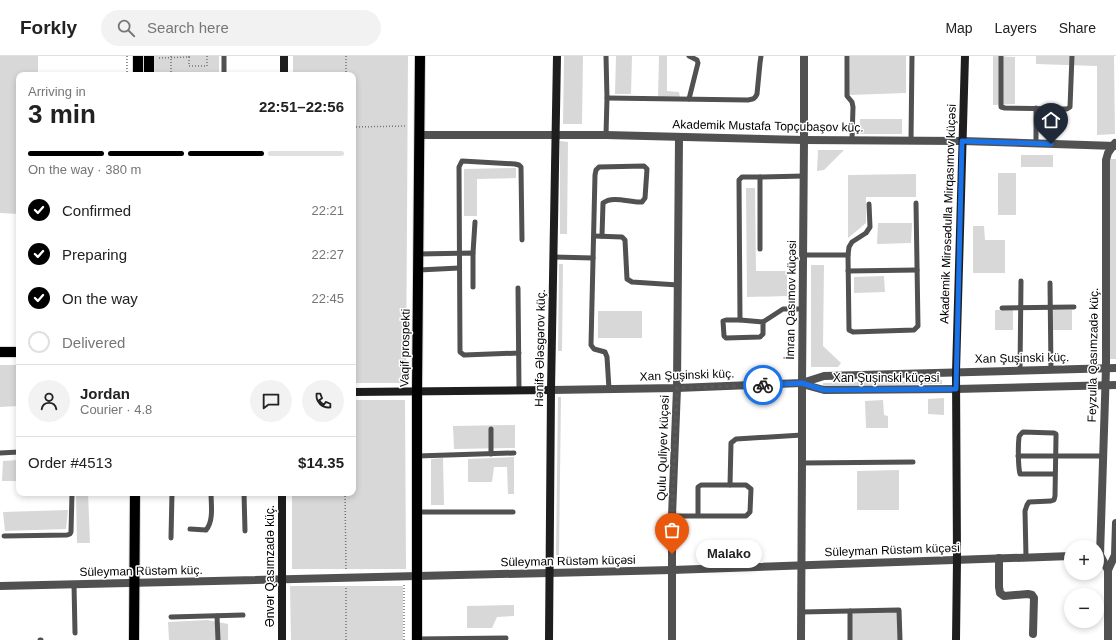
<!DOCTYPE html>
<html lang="en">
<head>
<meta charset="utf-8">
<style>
  :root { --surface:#fff; --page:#f2f2f2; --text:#222; --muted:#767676; --line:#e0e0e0; --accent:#000 }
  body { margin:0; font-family:Helvetica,sans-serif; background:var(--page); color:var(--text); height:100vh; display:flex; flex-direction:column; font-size:15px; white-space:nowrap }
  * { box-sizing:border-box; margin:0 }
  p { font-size:13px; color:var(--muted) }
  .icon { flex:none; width:22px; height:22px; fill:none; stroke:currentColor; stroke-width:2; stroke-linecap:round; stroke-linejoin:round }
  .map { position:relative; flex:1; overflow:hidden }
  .drawer { position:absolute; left:16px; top:16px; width:340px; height:424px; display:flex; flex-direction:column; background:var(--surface); border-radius:8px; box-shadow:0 2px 6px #0003 }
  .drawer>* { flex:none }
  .controls { position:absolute; left:1064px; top:484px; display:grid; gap:8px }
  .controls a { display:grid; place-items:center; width:40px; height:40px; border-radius:50%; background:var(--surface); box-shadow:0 2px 6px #0003; font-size:20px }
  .pin { position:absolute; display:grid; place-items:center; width:34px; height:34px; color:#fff; margin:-41px -17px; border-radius:50% 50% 50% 0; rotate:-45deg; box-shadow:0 0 4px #0007 }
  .pin .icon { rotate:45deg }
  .courier { position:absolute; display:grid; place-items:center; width:40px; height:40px; margin:-20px; border:3px solid #1a73e8; border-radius:50%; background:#fff; color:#222; box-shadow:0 1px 5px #0007 }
  .bubble { position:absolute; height:28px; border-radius:14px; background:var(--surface); box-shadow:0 2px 6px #0003; font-size:13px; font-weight:800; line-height:28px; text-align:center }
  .headline em { font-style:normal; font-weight:800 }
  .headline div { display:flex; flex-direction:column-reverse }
  .headline { display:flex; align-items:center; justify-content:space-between; height:68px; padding:0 12px }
  h1 { font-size:26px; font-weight:800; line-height:30px }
  .bar { display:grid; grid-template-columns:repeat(4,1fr); gap:6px 4px; align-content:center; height:48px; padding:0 12px }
  .bar i { height:5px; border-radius:3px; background:var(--line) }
  .bar .selected { background:var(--accent) }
  .bar p { grid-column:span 4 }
  .line { display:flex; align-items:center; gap:10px; padding:0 12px; border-top:1px solid var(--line) }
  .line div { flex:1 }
  .round { display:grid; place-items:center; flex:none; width:42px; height:42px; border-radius:21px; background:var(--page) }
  ol { padding:0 12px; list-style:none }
  li { display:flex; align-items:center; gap:12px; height:44px }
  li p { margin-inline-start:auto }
  li .icon { padding:4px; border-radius:50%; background:var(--accent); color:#fff; stroke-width:4 }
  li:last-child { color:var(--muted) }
  li i { width:22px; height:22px; border:2px solid var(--line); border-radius:50% }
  header { display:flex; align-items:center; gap:24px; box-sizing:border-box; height:56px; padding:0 20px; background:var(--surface); border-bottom:1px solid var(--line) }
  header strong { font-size:19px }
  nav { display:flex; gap:22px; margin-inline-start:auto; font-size:14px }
  .search { width:280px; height:36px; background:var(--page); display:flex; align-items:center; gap:10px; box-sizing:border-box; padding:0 14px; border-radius:22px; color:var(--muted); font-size:15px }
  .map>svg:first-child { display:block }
  .green { fill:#d8d8d8 }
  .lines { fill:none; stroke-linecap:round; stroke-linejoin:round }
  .primary-casing { stroke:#dbdbdb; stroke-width:12 }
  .path { stroke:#737373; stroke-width:1.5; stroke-dasharray:1 2; stroke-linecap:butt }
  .lane { stroke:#515151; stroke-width:5 }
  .street { stroke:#515151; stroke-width:8 }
  .secondary { stroke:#1e1e1e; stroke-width:8 }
  .primary { stroke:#000; stroke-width:10 }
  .done { stroke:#595959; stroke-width:4; stroke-dasharray:0 7.2 }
  .route { stroke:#1a73e8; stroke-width:5 }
  .labels { text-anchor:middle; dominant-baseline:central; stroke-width:3; stroke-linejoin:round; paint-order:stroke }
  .street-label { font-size:12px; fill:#000; stroke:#fff }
</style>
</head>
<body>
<header>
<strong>Forkly</strong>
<div class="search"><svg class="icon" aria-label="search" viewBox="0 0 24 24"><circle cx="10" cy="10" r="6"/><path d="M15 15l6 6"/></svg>Search here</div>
<nav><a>Map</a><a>Layers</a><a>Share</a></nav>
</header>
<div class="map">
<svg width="1116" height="584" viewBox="0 0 1116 584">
  <rect width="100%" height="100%" fill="#fff"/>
  <g class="green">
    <polygon points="0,0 38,0 38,19 19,19 19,158 0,157"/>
    <rect x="155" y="0" width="64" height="19"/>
    <polygon points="293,0 408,0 406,327 353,327 353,19 293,19"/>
    <polygon points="564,0 583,0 582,68 563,68"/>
    <polygon points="616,0 632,0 631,38 615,38"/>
    <polygon points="659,0 667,0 667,35 679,36 680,42 658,41"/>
    <polygon points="850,0 906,0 906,37 849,39"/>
    <polygon points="993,0 1015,1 1015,48 993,49"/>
    <polygon points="1036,0 1114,0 1115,78 1097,79 1097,10 1036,8"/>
    <rect x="860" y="63" width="42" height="15"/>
    <polygon points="560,85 568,86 567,178 560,178"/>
    <polygon points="818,94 844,94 824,114 817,115"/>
    <rect x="1021" y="99" width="32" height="12"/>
    <rect x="1110" y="103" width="6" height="200"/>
    <polygon points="516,112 516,122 477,123 477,160 464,160 464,113"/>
    <rect x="998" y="117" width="18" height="42"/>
    <polygon points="916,118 916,141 866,141 866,167 848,182 848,119"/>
    <polygon points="746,132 755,132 756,215 787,215 787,240 747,241"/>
    <polygon points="878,167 912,167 911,187 877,188"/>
    <polygon points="973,170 984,170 985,184 1005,184 1005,217 973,217"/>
    <polygon points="559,208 563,208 562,295 558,295"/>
    <polygon points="811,209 824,209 823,290 841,307 838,311 811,311"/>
    <polygon points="884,220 885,236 854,237 854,221"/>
    <polygon points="1013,253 1013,274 995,274 995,254"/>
    <rect x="1053" y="254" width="19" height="20"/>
    <rect x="598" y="255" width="44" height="27"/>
    <polygon points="0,309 19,309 19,350 0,351"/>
    <polygon points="942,324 942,328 823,330 823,327"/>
    <polygon points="558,341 561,341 559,499 556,499"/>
    <polygon points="944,342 944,359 928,358 928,343"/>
    <polygon points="353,344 405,344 406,513 292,513 292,437 353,437"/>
    <polygon points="883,344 884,359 888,360 888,372 866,372 865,345"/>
    <polygon points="515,369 515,392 454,393 453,370"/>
    <polygon points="514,401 514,438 508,438 507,411 494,411 492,426 468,426 468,403"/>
    <polygon points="443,402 444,449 431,449 431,403"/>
    <polygon points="19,404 19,425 2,425 3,405"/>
    <polygon points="899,414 899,454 857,454 857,415"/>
    <polygon points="76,437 88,437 90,487 77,487"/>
    <polygon points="68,454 66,473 5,475 3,456"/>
    <polygon points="290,530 403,530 403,584 291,584"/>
    <polygon points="514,549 514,560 497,561 492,572 467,572 467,550"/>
    <polygon points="899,554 900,584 850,584 850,555"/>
    <polygon points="207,564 228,568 228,584 169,584 168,566"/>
  </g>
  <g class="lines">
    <defs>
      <g id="primary">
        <polyline points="138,19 138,0"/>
        <polyline points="149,19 149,0"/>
        <polyline points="0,296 19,296"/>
        <polyline points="134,584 135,437"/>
        <polyline points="417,584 417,335 420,0"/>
      </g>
    </defs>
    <use href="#primary" class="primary-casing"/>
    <g class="path">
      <polyline points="346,0 346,19"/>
      <polyline points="189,1 189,10 207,10 207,0"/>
      <polyline points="159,2 189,1 189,0"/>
      <polyline points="127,19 127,0"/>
      <polyline points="171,19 171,0"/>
      <polyline points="353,71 407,70"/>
      <polyline points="345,437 346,513"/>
      <polyline points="346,584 346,530"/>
      <polyline points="404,584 404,528"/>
    </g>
    <g class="lane">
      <polyline points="224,0 224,19"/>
      <polyline points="689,0 697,4 698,7 689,43"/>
      <polyline points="847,0 847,40 852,46 853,51 852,84"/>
      <polyline points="1001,0 1001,51 1005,52 1067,53 1070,51 1072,0"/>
      <path d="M607,42L748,44C753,43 755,43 757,38L760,7L761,0"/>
      <polyline points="606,79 607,42 606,0"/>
      <polyline points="911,85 912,0"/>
      <polyline points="1036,87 1036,52"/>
      <polyline points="869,148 870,171 866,177 852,186 849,191 848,199 849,274 853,276 914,274 918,270 916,147"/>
      <polyline points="594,180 622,181 625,184 627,223 632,226 678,229"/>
      <path d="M602,180L603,147C613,139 630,147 642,146L645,142L647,113L644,110L599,111L596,114L595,119L591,289L594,293L605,296L607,301L609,333"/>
      <polyline points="760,193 760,121 804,120"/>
      <polyline points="473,197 475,166"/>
      <polyline points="418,198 473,197 473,231"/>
      <polyline points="803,199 848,199"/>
      <polyline points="554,201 593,202"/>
      <polyline points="419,214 459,212"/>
      <polyline points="848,215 917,214"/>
      <polyline points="1050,227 1051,314"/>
      <polyline points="518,232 519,334"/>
      <polyline points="1002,252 1074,251"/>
      <polygon points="726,264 740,264 763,266 763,278 760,281 726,282 724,280 723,265"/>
      <polyline points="740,264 739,124 742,121 760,121"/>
      <polyline points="763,266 783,253 803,253"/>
      <polyline points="519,297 464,299 460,296 459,111 462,105 515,108 519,109 521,111 522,184"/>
      <polyline points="1020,314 1021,225"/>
      <polyline points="491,373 491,398"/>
      <polyline points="0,397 19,396"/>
      <polyline points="417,400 514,397"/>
      <polyline points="1018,400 1103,400"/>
      <polyline points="802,407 913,406"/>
      <polyline points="730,429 731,387 736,383 802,379"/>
      <polyline points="244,437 245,475"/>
      <polyline points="417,456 513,456"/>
      <polyline points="672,460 746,460 750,456 751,433 746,429 701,429 698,431 698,460"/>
      <path d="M190,473L206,474C214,465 211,448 211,437"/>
      <polyline points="4,480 67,479 70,478 71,476 72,437"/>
      <polyline points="171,482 172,437"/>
      <path d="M1026,501L1025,455L1027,449L1029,446L1051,445L1054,444L1055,440L1056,381V378L1054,377L1023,376C1021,378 1020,378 1019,381C1018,389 1018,410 1020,418H1055"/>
      <polyline points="74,528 75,577"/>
      <polyline points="801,556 850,555"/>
      <polyline points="217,560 218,584"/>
      <polyline points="171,561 243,559"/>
      <polyline points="417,583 506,582"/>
      <polyline points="40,584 41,584"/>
      <polyline points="850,584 850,555 899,554 900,584"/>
    </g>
    <g class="street">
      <polyline points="420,79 606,79 804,84 962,85 1116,90"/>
      <polyline points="802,328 824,334 956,333 1116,329"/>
      <polyline points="551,334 677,332 802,327 824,320 1116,312"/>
      <polyline points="999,502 999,531 1000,537 1004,540 1028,538 1032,539 1034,542 1033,578"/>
      <polyline points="1108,514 1100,499 1106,312 1106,104 1108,97 1115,87"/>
      <polyline points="0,530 672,514 1071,500"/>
      <polyline points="672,584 672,460 677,332 679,81"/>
      <polyline points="801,584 802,407 802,327 804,84 804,0"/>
      <polyline points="1108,584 1108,514 1115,499 1116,467"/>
    </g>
    <g class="secondary">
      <polyline points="284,19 284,0"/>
      <polyline points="353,336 551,334"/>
      <polyline points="282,584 282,437"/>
      <polyline points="549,584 551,334 557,0"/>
      <polyline points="956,584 957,503 956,316 965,0"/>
    </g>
    <use href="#primary" class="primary"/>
  </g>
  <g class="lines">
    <polyline class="done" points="672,498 672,460 677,332 763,329"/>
    <polyline class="route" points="763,329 802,327 824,334 956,333 962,85 1051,88"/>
  </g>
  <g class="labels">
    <g class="street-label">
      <text transform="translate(768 70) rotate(1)">Akademik Mustafa Topçubaşov küç.</text>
      <text transform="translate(948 158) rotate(-88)">Akademik Mirəsədulla Mirqasımov küçəsi</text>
      <text transform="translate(791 244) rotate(-89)">İmran Qasımov küçəsi</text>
      <text transform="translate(405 292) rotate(-89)">Vaqif prospekti</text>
      <text transform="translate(540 292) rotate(-89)">Hənifə Ələsgərov küç.</text>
      <text transform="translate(1093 299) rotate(-89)">Feyzulla Qasımzadə küç.</text>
      <text transform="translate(1022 302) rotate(-1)">Xan Şuşinski küç.</text>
      <text transform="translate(687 319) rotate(-2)">Xan Şuşinski küç.</text>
      <text x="886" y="322">Xan Şuşinski küçəsi</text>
      <text transform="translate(663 392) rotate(-88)">Qulu Quliyev küçəsi</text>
      <text transform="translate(892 494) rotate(-2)">Süleyman Rüstəm küçəsi</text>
      <text transform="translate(568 505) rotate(-1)">Süleyman Rüstəm küçəsi</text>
      <text transform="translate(270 510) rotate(-90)">Ənvər Qasımzadə küç.</text>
      <text transform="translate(141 515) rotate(-1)">Süleyman Rüstəm küç.</text>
    </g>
  </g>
</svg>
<div class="controls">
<a>+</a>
<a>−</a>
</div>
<div class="pin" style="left:672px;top:498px;background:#ea580c"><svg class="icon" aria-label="bag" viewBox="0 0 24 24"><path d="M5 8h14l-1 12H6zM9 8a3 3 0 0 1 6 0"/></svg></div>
<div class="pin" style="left:1051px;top:88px;background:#1f2937"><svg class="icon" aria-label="home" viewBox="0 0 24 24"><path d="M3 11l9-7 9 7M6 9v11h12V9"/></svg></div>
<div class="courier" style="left:763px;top:329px"><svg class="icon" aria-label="bike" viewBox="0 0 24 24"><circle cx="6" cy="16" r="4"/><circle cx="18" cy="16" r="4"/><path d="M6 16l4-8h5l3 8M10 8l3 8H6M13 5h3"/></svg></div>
<div class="bubble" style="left:696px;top:484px;width:66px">Malako</div>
<section class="drawer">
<div class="headline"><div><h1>3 min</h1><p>Arriving in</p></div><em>22:51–22:56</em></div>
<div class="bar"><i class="selected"></i><i class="selected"></i><i class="selected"></i><i></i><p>On the way · 380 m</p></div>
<ol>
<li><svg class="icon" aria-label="check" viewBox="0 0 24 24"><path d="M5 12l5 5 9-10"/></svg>Confirmed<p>22:21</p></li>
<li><svg class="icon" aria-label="check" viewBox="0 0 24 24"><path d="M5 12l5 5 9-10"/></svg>Preparing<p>22:27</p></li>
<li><svg class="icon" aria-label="check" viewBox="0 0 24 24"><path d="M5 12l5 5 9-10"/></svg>On the way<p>22:45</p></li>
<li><i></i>Delivered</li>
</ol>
<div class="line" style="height:72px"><a class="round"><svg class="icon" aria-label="person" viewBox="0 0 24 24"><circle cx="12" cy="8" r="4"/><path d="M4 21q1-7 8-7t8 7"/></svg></a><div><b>Jordan</b><p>Courier · 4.8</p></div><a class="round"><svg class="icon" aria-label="chat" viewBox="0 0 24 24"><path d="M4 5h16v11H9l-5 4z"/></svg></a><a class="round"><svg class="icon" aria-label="phone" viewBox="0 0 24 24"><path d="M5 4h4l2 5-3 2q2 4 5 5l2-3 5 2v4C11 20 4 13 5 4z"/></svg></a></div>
<div class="line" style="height:52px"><div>Order #4513</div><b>$14.35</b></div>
</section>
</div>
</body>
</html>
